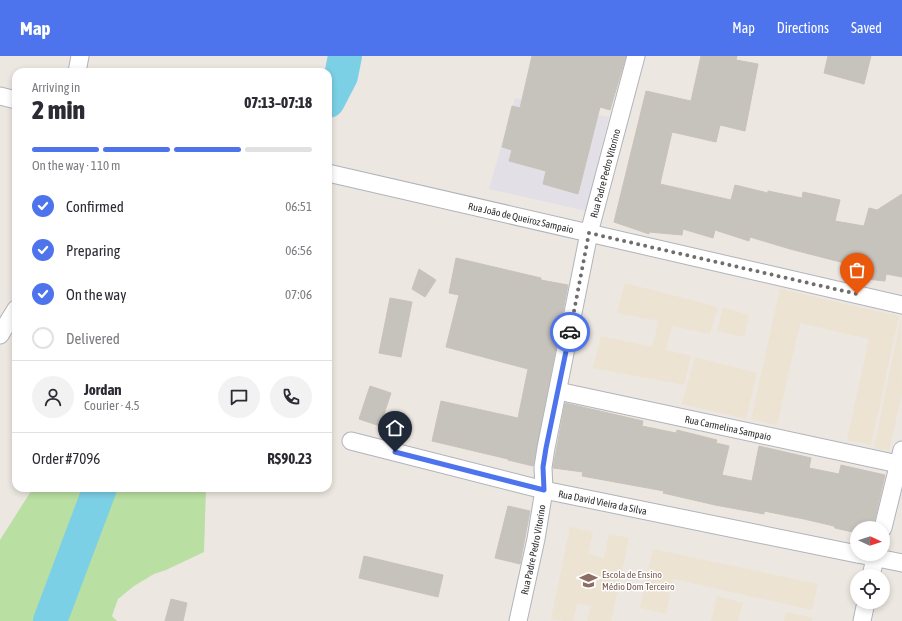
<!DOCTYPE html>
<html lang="en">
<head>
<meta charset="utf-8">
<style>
  :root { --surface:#fff; --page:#f2f2f3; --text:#2b2b33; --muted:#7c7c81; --line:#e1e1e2; --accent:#4e74ed }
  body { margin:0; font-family:"Asap Condensed",sans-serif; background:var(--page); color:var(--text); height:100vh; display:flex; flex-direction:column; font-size:15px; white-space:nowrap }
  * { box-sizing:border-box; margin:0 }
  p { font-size:13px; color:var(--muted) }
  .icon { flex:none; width:22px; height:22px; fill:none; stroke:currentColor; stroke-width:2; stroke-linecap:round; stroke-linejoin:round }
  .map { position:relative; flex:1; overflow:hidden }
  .panel { position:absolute; left:12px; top:12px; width:320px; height:424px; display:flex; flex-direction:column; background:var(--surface); border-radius:12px; box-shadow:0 2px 6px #0003 }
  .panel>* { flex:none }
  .needle { width:26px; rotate:93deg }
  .controls { position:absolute; left:850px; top:465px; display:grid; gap:8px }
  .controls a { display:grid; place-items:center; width:40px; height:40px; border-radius:50%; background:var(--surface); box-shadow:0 2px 6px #0003; font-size:20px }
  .pin { position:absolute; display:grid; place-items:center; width:34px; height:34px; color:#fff; margin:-41px -17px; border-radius:50% 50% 50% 0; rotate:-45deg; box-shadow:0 0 4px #0007 }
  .pin .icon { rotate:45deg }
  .courier { position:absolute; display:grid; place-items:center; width:40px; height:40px; margin:-20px; border:3px solid #4e74ed; border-radius:50%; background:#fff; color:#222; box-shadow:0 1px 5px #0007 }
  .headline em { font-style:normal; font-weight:800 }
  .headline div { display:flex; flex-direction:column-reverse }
  .headline { display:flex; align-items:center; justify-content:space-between; height:68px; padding:0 20px }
  h1 { font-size:26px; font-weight:800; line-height:30px }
  .bar { display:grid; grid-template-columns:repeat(4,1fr); gap:6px 4px; align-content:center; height:48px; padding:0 20px }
  .bar i { height:5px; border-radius:3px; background:var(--line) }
  .bar .on { background:var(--accent) }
  .bar p { grid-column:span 4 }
  .line { display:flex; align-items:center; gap:10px; padding:0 20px; border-top:1px solid var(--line) }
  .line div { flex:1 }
  .round { display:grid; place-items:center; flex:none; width:42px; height:42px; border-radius:21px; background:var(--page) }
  ol { padding:0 20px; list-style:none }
  li { display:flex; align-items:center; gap:12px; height:44px }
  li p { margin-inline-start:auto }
  li .icon { padding:4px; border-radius:50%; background:var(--accent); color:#fff; stroke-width:4 }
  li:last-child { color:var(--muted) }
  li i { width:22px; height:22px; border:2px solid var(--line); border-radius:50% }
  header { display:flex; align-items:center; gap:24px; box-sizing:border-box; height:56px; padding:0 20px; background:var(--accent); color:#fff }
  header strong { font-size:19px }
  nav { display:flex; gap:22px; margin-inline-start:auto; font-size:14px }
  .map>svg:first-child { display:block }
  .industrial { fill:#e2e0e6 }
  .education { fill:#ede3d2 }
  .green { fill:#badfa2 }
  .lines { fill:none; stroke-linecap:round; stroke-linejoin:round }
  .river { stroke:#7cd0e6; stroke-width:34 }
  .building { fill:#c6c2bc; stroke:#c9c3ba }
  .street-casing { stroke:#b1b3bc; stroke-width:19 }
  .street { stroke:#fff; stroke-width:17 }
  .done { stroke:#706e6c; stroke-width:4; stroke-dasharray:0 7.2 }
  .route { stroke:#4e74ed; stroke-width:5 }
  .labels { text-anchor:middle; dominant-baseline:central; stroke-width:3; stroke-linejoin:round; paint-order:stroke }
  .street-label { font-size:10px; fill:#2d2d2d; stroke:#fff }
  .education-label { font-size:10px; fill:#785e54; stroke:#fff; text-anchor:start }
</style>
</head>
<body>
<header>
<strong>Map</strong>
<nav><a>Map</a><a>Directions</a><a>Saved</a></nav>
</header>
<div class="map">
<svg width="902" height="565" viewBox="0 0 902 565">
  <rect width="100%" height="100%" fill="#ede7e1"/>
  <polygon class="industrial" points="515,42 609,61 586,155 489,133"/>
  <g class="education">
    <polygon points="625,227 718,251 710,278 672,270 666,294 691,300 684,329 593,312 601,280 652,291 659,265 617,257"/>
    <polygon points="780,233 899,260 871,389 847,384 869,283 800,267 777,369 751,363"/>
    <polygon points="723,251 749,259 744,281 717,275"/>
    <polygon points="901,262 902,337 889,395 874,392"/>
    <polygon points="695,301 757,317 746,363 682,348"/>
    <polygon points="570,471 593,476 588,498 604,502 609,478 629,482 611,565 587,565 591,550 577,547 573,565 563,565 551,563"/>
    <polygon points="653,493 818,528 812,554 673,523 666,558 640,552"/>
    <polygon points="717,540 743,547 738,565 711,565"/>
    <polygon points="786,556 813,562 812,565 784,565"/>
  </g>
  <polygon class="green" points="33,432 206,432 204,496 166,514 154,518 134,530 118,543 112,560 117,565 0,565 0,484"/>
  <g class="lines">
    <g class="river">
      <polyline points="328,45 341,20 345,0"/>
      <polyline points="50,565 100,432"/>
    </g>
  </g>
  <g class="building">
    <polygon points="532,0 626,0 610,54 600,51 578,138 543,128 546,115 509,105 512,94 502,91 512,50 520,52"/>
    <polygon points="701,0 737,0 736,4 758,8 745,75 720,69 716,86 672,76 660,128 731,144 735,129 768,137 768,135 802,142 803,136 840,144 835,165 864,170 869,152 877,154 902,138 902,221 886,218 885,225 866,223 867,214 852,211 852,209 790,193 750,181 749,185 715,174 713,182 683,173 682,179 649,176 649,178 614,166 646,35 691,45"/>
    <polygon points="828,0 871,0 864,28 824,17"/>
    <polygon points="456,202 541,222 541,224 568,229 533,410 508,404 508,403 432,385 441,345 518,362 528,313 446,291 459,239 449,237"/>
    <polygon points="419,213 436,224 425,241 412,233"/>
    <polygon points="390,242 412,246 401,301 379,297"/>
    <polygon points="370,330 391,337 380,370 359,363"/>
    <polygon points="565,347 643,365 642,370 676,377 677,374 717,384 716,387 729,390 722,419 752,425 759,390 811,402 809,412 839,418 841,409 885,419 873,472 857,472 857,477 835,472 834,470 804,463 764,455 764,458 715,449 663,437 664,435 582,420 583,416 553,412"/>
    <polygon points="508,450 530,455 520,508 495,502"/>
    <polygon points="364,500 443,519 438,541 359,522"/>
    <polygon points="171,543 187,547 183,565 165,565"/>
  </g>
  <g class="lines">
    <defs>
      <g id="street">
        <polyline points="77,16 80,0"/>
        <polyline points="0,40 16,44"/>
        <path id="s1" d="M328,117L902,249"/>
        <polyline points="0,279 16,253"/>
        <path id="s2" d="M558,335L898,408"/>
        <path id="s3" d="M351,385L544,434L857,498"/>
        <polyline points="883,472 902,394"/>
        <polyline points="858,498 902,507"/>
        <polyline points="871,520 876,498"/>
        <path id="s4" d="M518,565L536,483L544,434L543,411L546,392L589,177L636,0"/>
        <polyline points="862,565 866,546"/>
      </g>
    </defs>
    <use href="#street" class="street-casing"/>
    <use href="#street" class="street"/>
  </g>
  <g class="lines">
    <polyline class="done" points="570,276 589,177 857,238"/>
    <polyline class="route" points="395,396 544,434 543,411 546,392 570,276"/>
  </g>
  <defs>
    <symbol id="school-bare" viewBox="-9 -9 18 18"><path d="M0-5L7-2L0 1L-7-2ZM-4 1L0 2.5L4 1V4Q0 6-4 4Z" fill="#8d6e63" stroke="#fff" stroke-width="2.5" paint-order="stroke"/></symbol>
  </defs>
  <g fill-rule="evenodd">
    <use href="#school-bare" x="576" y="512" width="25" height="25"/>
  </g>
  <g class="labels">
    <g class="street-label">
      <text stroke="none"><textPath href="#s4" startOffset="457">Rua Padre Pedro Vitorino</textPath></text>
      <text stroke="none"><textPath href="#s1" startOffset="198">Rua João de Queiroz Sampaio</textPath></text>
      <text stroke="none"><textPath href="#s2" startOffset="174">Rua Carmelina Sampaio</textPath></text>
      <text stroke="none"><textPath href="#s3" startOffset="259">Rua David Vieira da Silva</textPath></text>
      <text stroke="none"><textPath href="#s4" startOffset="73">Rua Padre Pedro Vitorino</textPath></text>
    </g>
    <g class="education-label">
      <text x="602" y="518">Escola de Ensino<tspan x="602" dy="12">Médio Dom Terceiro</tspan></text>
    </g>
  </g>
</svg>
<div class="controls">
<a><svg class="needle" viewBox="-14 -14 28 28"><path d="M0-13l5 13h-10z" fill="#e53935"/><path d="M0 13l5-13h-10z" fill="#7c7c81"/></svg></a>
<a><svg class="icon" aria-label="locate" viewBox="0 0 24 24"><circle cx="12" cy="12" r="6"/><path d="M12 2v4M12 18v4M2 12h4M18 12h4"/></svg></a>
</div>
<div class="pin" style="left:857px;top:238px;background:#ea580c"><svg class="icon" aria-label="bag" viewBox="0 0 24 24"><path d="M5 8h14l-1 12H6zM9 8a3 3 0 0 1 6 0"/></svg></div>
<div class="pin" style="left:395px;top:396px;background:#1f2937"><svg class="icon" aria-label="home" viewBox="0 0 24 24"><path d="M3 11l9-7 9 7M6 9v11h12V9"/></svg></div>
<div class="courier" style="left:570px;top:276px"><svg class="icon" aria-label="car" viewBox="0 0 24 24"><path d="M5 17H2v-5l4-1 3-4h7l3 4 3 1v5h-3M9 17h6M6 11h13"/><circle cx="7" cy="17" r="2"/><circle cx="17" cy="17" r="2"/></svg></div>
<section class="panel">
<div class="headline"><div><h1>2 min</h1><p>Arriving in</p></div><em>07:13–07:18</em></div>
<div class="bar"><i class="on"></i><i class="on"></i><i class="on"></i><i></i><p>On the way · 110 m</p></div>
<ol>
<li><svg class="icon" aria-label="check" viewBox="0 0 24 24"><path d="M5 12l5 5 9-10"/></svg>Confirmed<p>06:51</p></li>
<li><svg class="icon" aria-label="check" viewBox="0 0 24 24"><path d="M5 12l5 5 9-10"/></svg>Preparing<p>06:56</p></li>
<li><svg class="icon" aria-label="check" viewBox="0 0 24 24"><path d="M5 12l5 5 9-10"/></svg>On the way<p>07:06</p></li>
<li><i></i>Delivered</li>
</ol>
<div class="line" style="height:72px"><a class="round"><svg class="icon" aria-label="person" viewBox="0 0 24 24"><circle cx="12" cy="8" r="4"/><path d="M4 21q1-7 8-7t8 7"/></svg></a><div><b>Jordan</b><p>Courier · 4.5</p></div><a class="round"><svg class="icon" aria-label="chat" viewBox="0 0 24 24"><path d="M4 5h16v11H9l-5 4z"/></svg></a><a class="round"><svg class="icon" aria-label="phone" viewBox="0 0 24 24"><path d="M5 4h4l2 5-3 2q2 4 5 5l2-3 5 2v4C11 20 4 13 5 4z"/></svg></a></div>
<div class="line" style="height:52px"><div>Order #7096</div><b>R$90.23</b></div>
</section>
</div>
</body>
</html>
